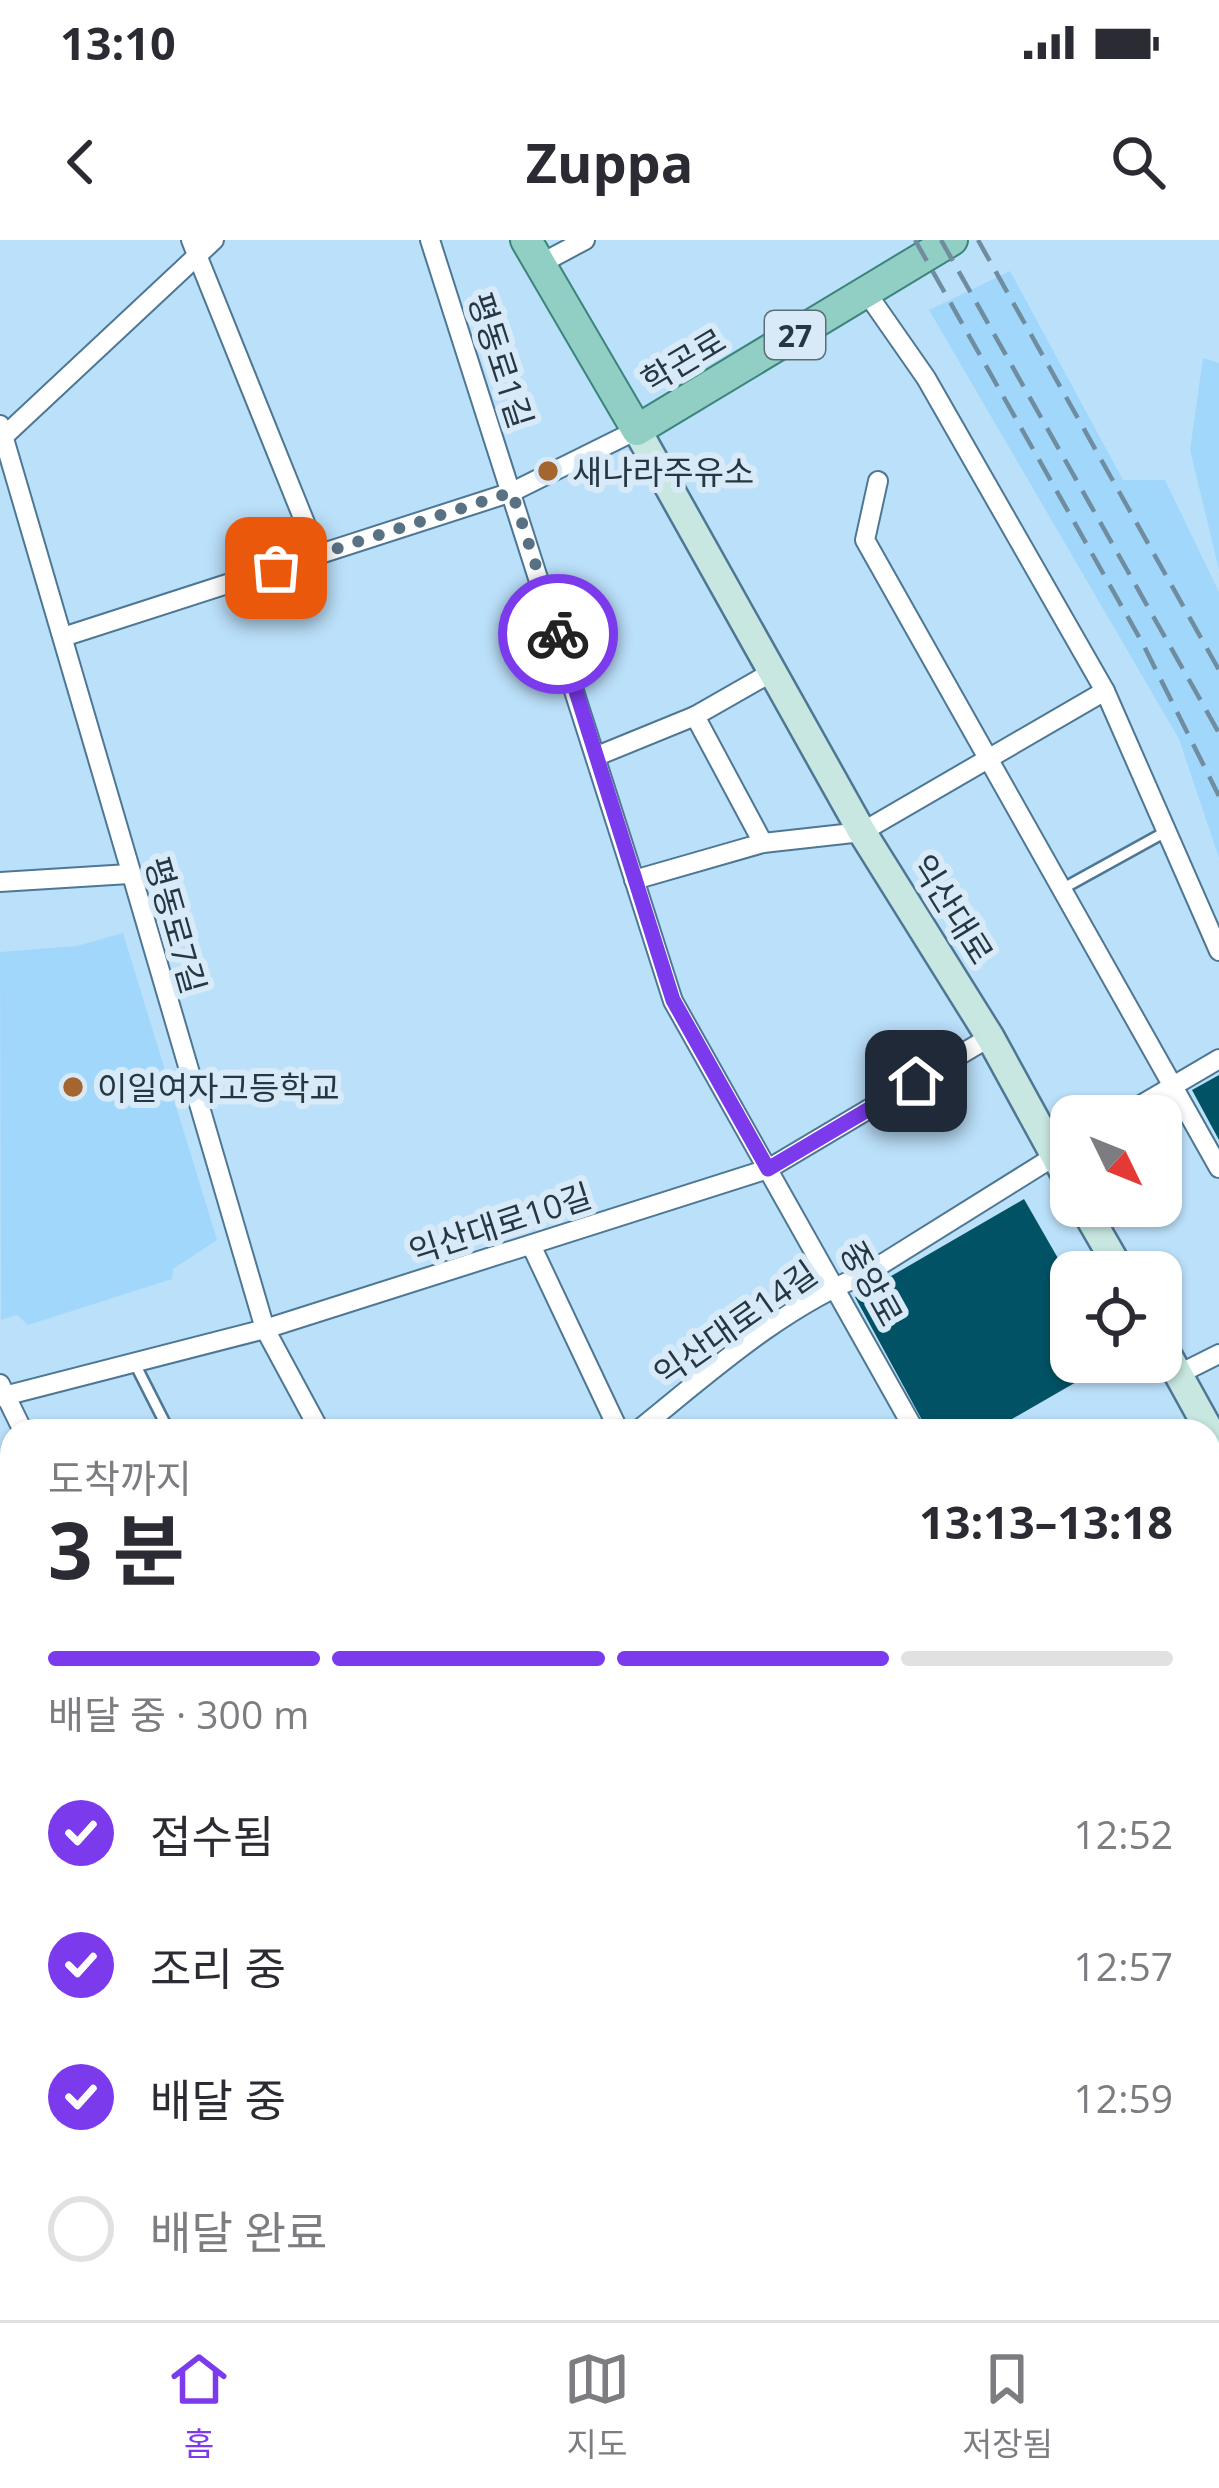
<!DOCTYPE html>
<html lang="ko">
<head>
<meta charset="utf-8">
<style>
  :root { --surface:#fff; --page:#f2f2f3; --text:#2b2b33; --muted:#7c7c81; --line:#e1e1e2; --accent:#7c3aed }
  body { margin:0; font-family:"Open Sans","Noto Sans KR",sans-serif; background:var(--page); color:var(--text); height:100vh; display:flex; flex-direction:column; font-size:45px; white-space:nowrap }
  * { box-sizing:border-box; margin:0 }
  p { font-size:39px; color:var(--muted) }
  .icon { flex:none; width:66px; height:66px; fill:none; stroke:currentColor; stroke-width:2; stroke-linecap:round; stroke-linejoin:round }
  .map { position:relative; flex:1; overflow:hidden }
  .sheet { position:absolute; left:0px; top:1179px; width:1221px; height:903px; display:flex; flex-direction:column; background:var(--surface); border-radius:36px 36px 0 0; box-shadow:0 3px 9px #0004 }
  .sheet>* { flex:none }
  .needle { width:78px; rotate:133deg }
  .fabs { position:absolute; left:1050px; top:855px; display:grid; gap:24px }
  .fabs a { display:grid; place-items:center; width:132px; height:132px; border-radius:24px; background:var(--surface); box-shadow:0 3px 9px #0004; font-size:60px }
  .pin { position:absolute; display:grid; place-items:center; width:102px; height:102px; color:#fff; margin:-51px; border-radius:24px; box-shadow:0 6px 18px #0006 }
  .courier { position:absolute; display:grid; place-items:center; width:120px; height:120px; margin:-60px; border:9px solid #7c3aed; border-radius:50%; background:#fff; color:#222; box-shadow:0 3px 15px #0007 }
  .overview em { font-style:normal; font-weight:700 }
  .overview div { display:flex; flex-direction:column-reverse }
  .overview { display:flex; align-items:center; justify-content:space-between; height:204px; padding:0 48px }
  h1 { font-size:78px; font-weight:700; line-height:90px }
  .bar { display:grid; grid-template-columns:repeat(4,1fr); gap:18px 12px; align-content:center; height:144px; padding:0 48px }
  .bar i { height:15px; border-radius:9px; background:var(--line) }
  .bar .selected { background:var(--accent) }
  .bar p { grid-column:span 4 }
  ol { padding:0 48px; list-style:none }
  li { display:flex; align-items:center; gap:36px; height:132px }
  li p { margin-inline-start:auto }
  li .icon { padding:12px; border-radius:50%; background:var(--accent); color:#fff; stroke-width:4 }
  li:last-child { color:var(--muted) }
  li i { width:66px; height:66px; border:6px solid var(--line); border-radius:50% }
  .status { display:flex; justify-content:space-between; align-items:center; height:84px; padding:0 60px; background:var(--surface); direction:ltr }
  .status svg { height:33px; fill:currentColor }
  header { display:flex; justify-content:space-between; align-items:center; height:156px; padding:0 48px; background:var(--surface); font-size:54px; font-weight:700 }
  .dock { display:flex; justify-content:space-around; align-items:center; height:168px; border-top:3px solid var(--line); background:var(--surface); font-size:33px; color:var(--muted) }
  .dock a { display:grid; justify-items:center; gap:6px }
  .dock .selected { color:var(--accent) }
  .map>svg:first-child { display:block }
  .built { fill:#a2d7fc }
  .building { fill:#005264 }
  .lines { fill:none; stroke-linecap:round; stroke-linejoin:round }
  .lane-casing { stroke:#4d7794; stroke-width:14 }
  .street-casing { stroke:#4d7794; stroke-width:22 }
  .secondary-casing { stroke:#4d7794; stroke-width:32 }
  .primary-casing { stroke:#3b847c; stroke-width:34 }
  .lane { stroke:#fff; stroke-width:9 }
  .street { stroke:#fff; stroke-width:18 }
  .secondary { stroke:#c8e7e1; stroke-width:27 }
  .primary { stroke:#91cec3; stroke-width:30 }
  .rail { stroke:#708c9f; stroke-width:4.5; stroke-dasharray:24 12; stroke-linecap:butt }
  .done { stroke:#597283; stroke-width:12; stroke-dasharray:0 21.6 }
  .route { stroke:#7c3aed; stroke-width:15 }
  .poi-dot { fill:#a5652e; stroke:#d8eaf7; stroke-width:4.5 }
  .labels { text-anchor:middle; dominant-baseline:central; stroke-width:12; stroke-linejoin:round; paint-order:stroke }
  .shield { fill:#d8eaf7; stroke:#5a6d79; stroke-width:3 }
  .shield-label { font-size:30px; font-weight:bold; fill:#243743 }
  .street-label { font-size:33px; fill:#243743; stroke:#d8eaf7 }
  .poi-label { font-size:33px; fill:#243743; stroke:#d8eaf7; text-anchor:start }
</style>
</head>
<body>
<div class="status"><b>13:10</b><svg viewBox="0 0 49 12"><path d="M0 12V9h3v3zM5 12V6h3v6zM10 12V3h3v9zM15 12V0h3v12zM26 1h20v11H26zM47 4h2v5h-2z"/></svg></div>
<header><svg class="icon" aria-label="back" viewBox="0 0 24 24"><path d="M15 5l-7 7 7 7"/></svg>Zuppa<svg class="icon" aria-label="search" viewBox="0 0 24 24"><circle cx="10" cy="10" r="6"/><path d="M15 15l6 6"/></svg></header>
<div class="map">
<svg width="1219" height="2080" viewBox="0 0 1219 2080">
  <rect width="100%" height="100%" fill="#bbe0fa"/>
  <g class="built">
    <polygon points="1010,31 1123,240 1165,240 1219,352 1219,618 1179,499 929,70"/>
    <polygon points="1203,118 1219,123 1219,330 1190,210"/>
    <polygon points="123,693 217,1000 173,1029 172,1039 28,1085 17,1075 1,1080 0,712 77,706"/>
    <polygon points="0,1231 12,1252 12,1641 0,1651"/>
  </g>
  <g class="building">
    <polygon points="1219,835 1219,900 1192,850"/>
    <polygon points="1024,959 1071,1041 1071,1122 1111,1122 991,1191 928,1191 855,1057"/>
  </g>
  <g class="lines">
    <defs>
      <g id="lane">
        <polyline points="1062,649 1167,591"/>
        <polyline points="135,1124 169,1191"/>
      </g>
      <g id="street">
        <polyline points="191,0 318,315"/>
        <polyline points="430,0 673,761 915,1191"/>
        <polyline points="540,24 585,0"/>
        <polyline points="866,52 926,138 1105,451 1219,711"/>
        <polyline points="0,185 265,1089 320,1191"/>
        <polyline points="0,200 214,0"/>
        <polyline points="878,241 865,300 1219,928"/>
        <polyline points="63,397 512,252 637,190"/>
        <polyline points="695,476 763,603"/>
        <polyline points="597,516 695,476 774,431"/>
        <polyline points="634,640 763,603 862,592 1105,451"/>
        <polyline points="0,642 129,634"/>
        <polyline points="1122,876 1219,819"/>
        <polyline points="531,1005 619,1191"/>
        <polyline points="1179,1134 1219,1114"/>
        <polyline points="0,1144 23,1191"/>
        <polyline points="0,1157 265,1089 768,929 990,797"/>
        <path d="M637,1191C707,1135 781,1067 866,1034L1071,906"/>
        <polyline points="1209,1445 1219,1439"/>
        <polyline points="0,1670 12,1661"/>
        <polyline points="1209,1706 1219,1723"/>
        <polyline points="1209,1822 1219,1817"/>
        <polyline points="0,1966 12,1954"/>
        <polyline points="460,2070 465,2080"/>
        <polyline points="809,2070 814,2080"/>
        <polyline points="1116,2070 1122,2080"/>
        <polyline points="84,2080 87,2070"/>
        <polyline points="753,2080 770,2070"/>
      </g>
      <g id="secondary">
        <polyline points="637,190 862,592 990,797 1071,945"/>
        <polyline points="1083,966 1121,1032"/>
        <polyline points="1161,1103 1219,1208"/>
        <polyline points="1209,1537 1219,1532"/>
        <polyline points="0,1818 12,1838"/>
        <polyline points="132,2070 137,2080"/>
        <polyline points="197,2080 210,2070"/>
        <polyline points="234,2080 251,2070"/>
      </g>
      <polyline id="primary" points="526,0 637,190 952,0"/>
    </defs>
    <use href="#lane" class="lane-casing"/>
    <use href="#street" class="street-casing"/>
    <use href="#secondary" class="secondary-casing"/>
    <use href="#primary" class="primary-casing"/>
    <use href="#lane" class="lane"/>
    <use href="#street" class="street"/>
    <use href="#secondary" class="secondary"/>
    <use href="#primary" class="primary"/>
    <g class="rail">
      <polyline points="915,0 1143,404 1219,556"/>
      <polyline points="941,0 1219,493"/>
      <polyline points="978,0 1219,430"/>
    </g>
  </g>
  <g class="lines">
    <polyline class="done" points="276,328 512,252 558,394"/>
    <polyline class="route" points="558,394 673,760 768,929 916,841"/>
  </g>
  <g class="poi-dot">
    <circle cx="548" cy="231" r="12"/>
    <circle cx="73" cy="847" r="12"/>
  </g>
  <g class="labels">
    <rect class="shield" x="765" y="71" width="60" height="48" rx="9"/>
    <g class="shield-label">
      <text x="795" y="95">27</text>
    </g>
    <g class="street-label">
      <text transform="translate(501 120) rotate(72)">평동로1길</text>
      <text transform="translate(683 120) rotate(-31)">학곤로</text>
      <text transform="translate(953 669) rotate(58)">익산대로</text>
      <text transform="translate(176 685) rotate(74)">평동로7길</text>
      <text transform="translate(500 983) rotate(-18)">익산대로10길</text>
      <text transform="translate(872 1043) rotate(61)">중앙로</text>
      <text transform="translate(735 1083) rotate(-35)">익산대로14길</text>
    </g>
    <g class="poi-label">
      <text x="572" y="231">새나라주유소</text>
      <text x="97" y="847">이일여자고등학교</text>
    </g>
  </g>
</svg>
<div class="fabs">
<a><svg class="needle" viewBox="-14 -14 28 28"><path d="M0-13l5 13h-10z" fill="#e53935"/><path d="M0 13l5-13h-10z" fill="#7c7c81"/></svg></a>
<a><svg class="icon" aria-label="locate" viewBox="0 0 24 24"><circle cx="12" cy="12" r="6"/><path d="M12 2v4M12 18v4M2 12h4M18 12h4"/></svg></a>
</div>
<div class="pin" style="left:276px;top:328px;background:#ea580c"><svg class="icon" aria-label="bag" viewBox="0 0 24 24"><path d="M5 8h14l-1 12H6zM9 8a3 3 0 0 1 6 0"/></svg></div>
<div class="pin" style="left:916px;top:841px;background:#1f2937"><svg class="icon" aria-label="home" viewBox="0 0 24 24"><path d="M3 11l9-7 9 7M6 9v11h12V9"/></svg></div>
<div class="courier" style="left:558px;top:394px"><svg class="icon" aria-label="bike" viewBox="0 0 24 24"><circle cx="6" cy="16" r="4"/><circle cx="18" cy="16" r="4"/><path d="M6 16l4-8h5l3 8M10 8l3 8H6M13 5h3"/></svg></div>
<section class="sheet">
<div class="overview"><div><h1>3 분</h1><p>도착까지</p></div><em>13:13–13:18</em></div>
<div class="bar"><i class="selected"></i><i class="selected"></i><i class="selected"></i><i></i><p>배달 중 · 300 m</p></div>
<ol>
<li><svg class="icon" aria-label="check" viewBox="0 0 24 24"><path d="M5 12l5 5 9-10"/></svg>접수됨<p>12:52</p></li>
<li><svg class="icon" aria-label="check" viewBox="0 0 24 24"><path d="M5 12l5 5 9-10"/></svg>조리 중<p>12:57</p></li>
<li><svg class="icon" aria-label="check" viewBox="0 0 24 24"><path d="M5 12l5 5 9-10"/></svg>배달 중<p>12:59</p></li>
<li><i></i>배달 완료</li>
</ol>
</section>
</div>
<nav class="dock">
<a class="selected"><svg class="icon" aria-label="home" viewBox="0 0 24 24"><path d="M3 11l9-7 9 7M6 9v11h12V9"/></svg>홈</a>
<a><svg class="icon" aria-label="map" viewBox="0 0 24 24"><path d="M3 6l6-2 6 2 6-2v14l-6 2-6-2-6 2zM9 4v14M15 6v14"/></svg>지도</a>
<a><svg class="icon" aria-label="saved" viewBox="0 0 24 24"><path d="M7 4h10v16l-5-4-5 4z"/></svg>저장됨</a>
</nav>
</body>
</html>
